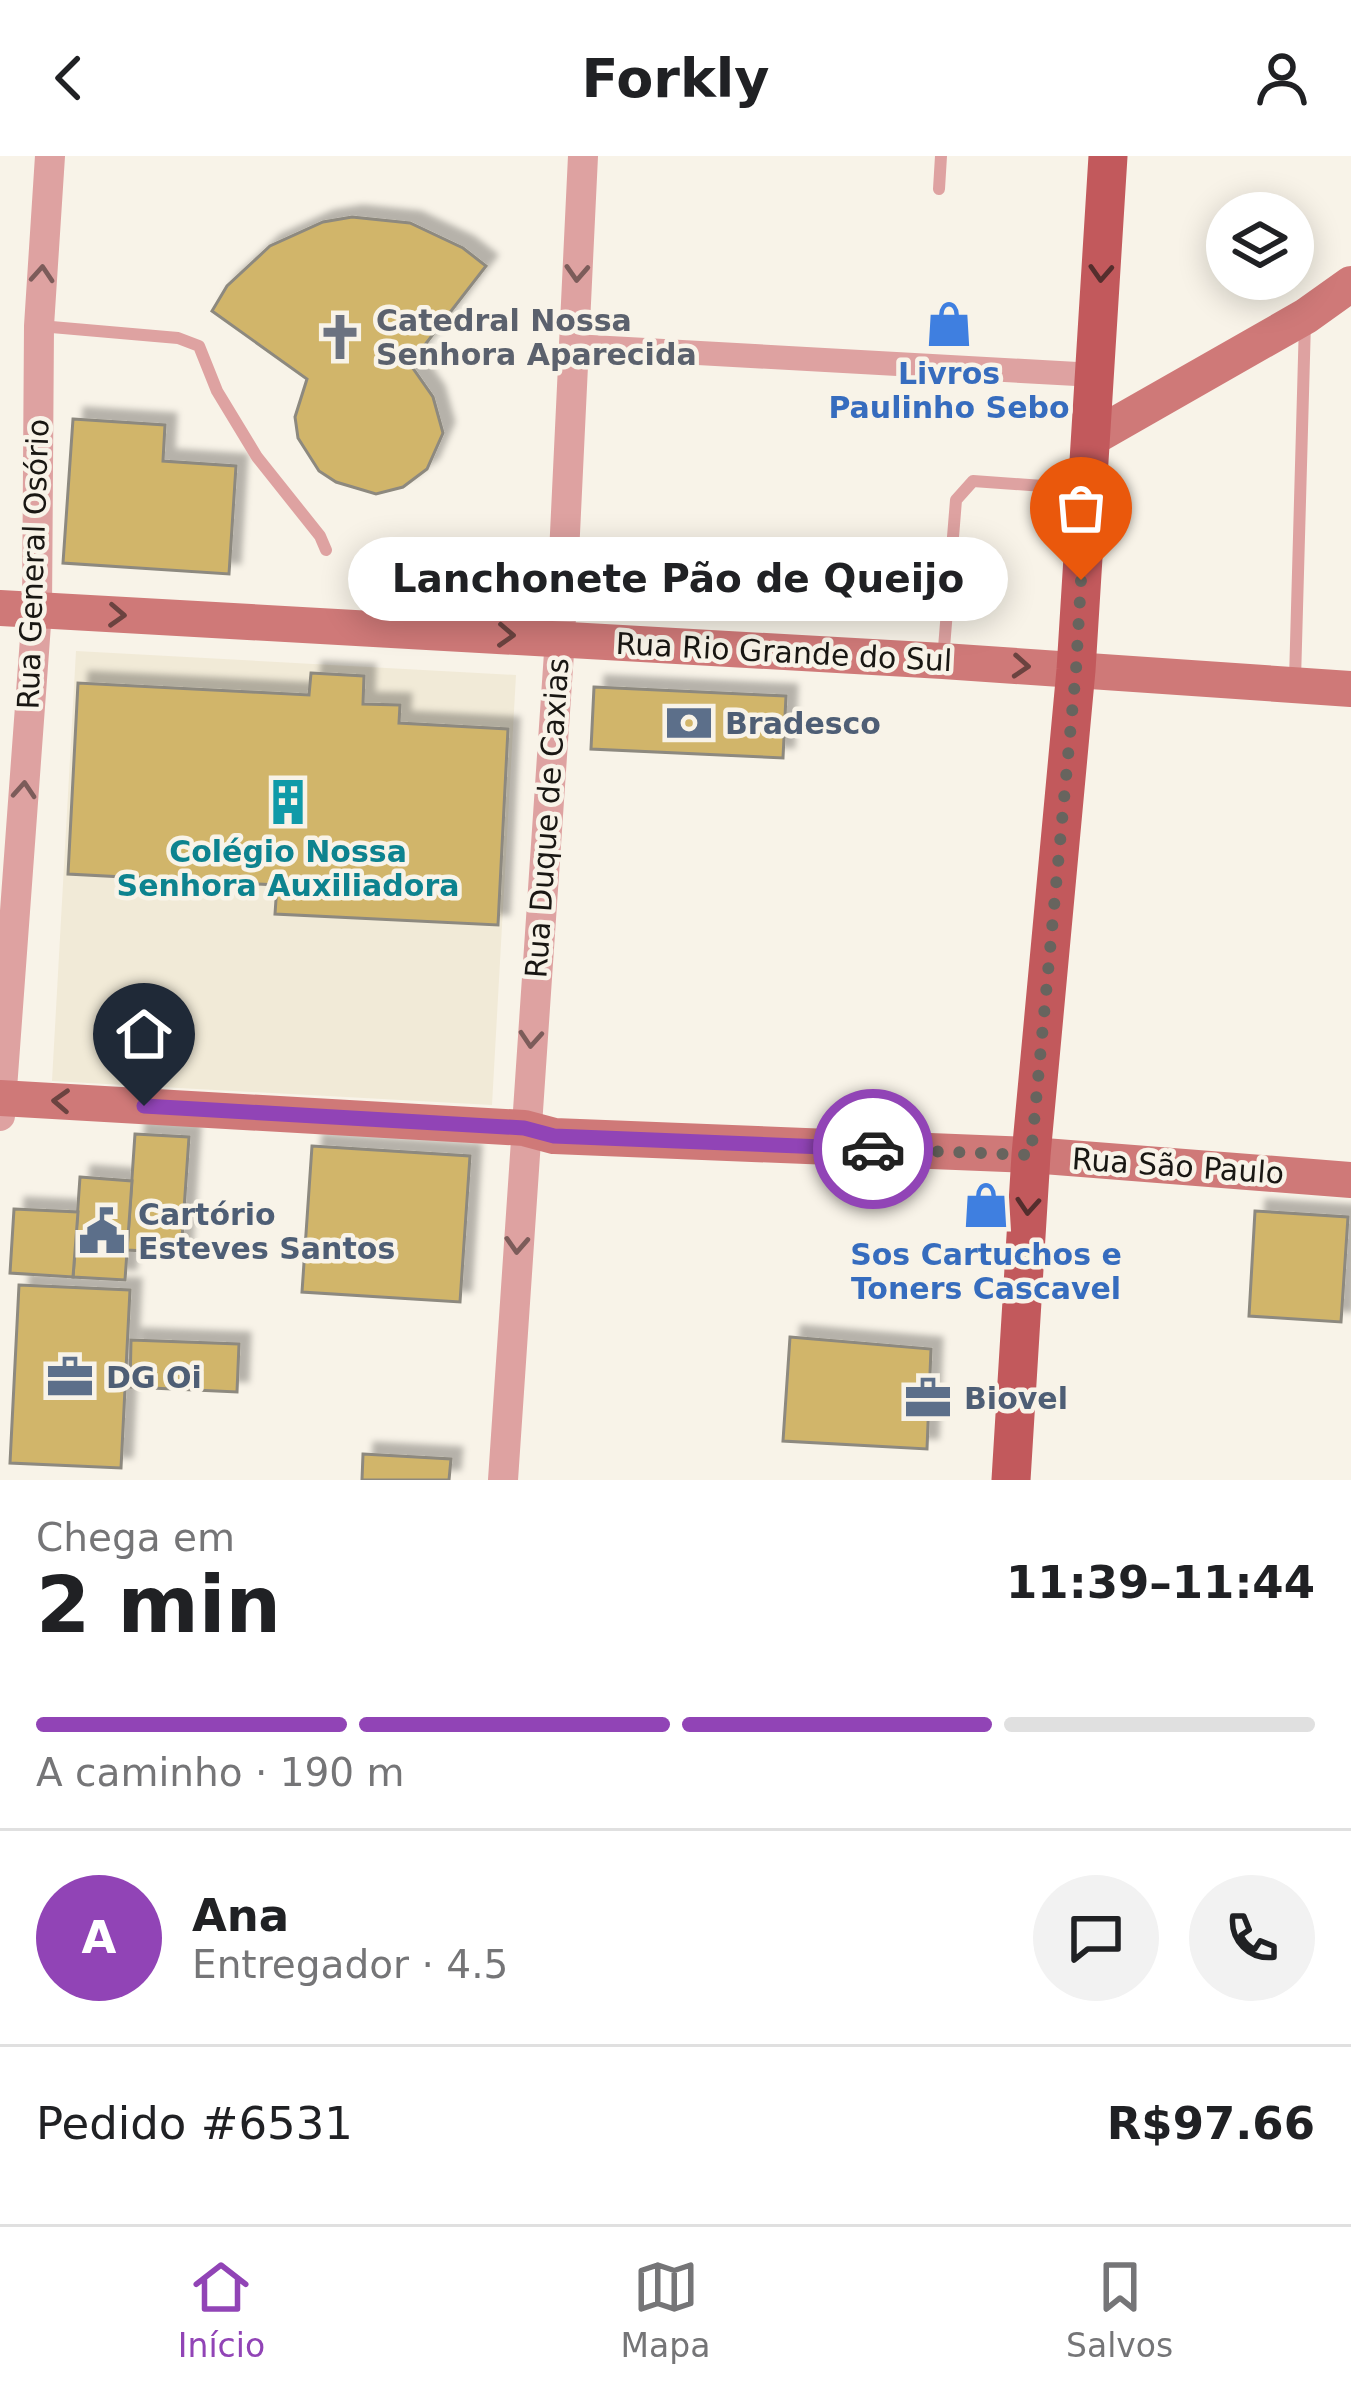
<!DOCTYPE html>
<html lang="pt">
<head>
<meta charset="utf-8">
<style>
  :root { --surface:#fff; --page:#f2f2f2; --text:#202124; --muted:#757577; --line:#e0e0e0; --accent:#9144b6 }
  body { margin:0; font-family:"DejaVu Sans",sans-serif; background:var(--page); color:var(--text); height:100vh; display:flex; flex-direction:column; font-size:45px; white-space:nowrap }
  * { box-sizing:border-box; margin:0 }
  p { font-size:39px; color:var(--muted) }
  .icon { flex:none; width:66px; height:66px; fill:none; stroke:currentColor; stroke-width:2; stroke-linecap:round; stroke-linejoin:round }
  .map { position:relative; height:1324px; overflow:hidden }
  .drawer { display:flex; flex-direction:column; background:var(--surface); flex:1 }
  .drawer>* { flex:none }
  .fabs { position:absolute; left:1206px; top:36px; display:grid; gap:24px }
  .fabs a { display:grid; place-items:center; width:108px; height:108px; border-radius:50%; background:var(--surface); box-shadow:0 6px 30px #0003; font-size:60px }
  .pin { position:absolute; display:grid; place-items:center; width:102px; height:102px; color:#fff; margin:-123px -51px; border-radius:50% 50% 50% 0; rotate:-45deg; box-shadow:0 0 12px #0007 }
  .pin .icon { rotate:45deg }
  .courier { position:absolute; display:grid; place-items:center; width:120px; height:120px; margin:-60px; border:9px solid #9144b6; border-radius:50%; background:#fff; color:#222; box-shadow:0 3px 15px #0007 }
  .bubble { position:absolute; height:84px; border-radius:42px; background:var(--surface); box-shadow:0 6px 30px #0003; font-size:39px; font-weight:700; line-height:84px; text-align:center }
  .summary em { font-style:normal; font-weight:700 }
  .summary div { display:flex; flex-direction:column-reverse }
  .summary { display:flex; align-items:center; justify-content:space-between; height:204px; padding:0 36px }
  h1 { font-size:78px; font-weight:700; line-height:90px }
  .bar { display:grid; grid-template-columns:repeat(4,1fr); gap:18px 12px; align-content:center; height:144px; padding:0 36px }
  .bar i { height:15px; border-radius:9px; background:var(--line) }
  .bar .active { background:var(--accent) }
  .bar p { grid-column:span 4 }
  .line { display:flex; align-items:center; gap:30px; padding:0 36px; border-top:3px solid var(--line) }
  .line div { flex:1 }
  .round { display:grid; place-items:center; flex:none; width:126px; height:126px; border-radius:63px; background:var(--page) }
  header { display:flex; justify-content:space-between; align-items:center; height:156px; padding:0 36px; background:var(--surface); font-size:54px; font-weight:700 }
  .dock { display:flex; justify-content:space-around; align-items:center; height:168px; border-top:3px solid var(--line); background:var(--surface); font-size:33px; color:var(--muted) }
  .dock a { display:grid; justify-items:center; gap:6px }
  .dock .active { color:var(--accent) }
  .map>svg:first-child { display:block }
  .built { fill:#f1ead7 }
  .building { fill:#d1b56b; stroke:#8d897f; stroke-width:3; filter:url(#shadow) }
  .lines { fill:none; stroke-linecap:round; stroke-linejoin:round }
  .service { stroke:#dea2a1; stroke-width:12 }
  .minor { stroke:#dea2a1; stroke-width:24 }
  .tertiary { stroke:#dea2a1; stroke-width:30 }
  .secondary { stroke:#cf7978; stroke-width:36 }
  .primary { stroke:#c2595c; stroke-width:39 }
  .oneway { stroke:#7c5c5a }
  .oneway2 { stroke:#542e2d }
  .oneway3 { stroke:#6b4340 }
  .done { stroke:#67645e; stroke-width:12; stroke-dasharray:0 21.6 }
  .route { stroke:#9144b6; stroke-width:15 }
  .labels { text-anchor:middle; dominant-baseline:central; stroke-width:9; stroke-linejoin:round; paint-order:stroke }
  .worship-label { font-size:30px; font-weight:bold; fill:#5b616d; stroke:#f8f3e8; text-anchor:start }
  .shop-label { font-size:30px; font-weight:bold; fill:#366cbe; stroke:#f8f3e8 }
  .street-label { font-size:30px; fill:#191713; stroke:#f8f3e8 }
  .service-label { font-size:30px; font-weight:bold; fill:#4e5e75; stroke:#f8f3e8; text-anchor:start }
  .culture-label { font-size:30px; font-weight:bold; fill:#0d838f; stroke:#f8f3e8 }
</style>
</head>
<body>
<header><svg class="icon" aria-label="back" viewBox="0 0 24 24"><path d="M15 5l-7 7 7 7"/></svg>Forkly<svg class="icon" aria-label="person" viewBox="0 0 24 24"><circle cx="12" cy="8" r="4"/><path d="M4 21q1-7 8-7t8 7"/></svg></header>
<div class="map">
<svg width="1351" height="1324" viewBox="0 0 1351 1324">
  <defs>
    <filter id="shadow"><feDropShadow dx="11" dy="-11" stdDeviation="3" flood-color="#0004"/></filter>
  </defs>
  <rect width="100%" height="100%" fill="#f8f3e8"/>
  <polygon class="built" points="76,495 516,519 492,949 52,925"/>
  <g class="building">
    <polygon points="352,61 410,67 463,92 486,110 410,208 433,241 443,277 427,313 403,331 376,338 336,326 319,315 298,282 295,261 307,223 212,155 227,130 270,90 323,66"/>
    <polygon points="73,263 165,269 163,305 236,310 229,418 63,407"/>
    <polygon points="311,517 364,520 363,548 400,549 399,567 508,573 498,769 275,758 277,729 68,718 78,527 309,539"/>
    <polygon points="594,531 786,540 783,602 591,593"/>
    <polygon points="135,978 189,981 181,1097 127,1094"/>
    <polygon points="312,990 470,1000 460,1146 302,1136"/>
    <polygon points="80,1021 132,1025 125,1124 73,1121"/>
    <polygon points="14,1053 78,1056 73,1121 10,1117"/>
    <polygon points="1255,1055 1348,1061 1341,1166 1249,1160"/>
    <polygon points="19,1129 130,1134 121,1312 10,1307"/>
    <polygon points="790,1181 931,1193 927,1293 783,1285"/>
    <polygon points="131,1184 239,1188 237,1236 130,1231"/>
    <polygon points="363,1298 451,1303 449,1324 362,1324"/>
  </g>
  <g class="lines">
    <g class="service">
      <polyline points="939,33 941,0"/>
      <polyline points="40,170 178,182 199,190 217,235 257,301 320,380 326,394"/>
      <polyline points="943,504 956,344 973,325 1084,333"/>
      <polyline points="1295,524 1305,166"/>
    </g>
    <polyline class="minor" points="573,190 1095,219"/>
    <g class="tertiary">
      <polyline points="0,960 37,455 39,170 50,0"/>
      <polyline points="503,1324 560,482 583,0"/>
    </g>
    <g class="secondary">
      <polyline points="1092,282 1306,160 1351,128"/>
      <polyline points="0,452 943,505 1351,533"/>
      <polyline points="0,942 524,972 554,980 1031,999 1351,1024"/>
    </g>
    <polyline class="primary" points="1011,1324 1031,999 1076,514 1108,0"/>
  </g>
  <defs><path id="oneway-chevron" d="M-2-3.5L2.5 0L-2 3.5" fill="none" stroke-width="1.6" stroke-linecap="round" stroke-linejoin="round" transform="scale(3)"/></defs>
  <g class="oneway">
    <use href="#oneway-chevron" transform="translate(577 117) rotate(93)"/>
    <use href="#oneway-chevron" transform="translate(42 118) rotate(-86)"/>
    <use href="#oneway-chevron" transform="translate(24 634) rotate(-86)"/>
    <use href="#oneway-chevron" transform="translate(531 883) rotate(94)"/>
    <use href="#oneway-chevron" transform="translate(517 1089) rotate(93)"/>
  </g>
  <g class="oneway2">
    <use href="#oneway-chevron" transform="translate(1101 117) rotate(93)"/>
    <use href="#oneway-chevron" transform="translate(1028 1050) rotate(94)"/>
  </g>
  <g class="oneway3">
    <use href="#oneway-chevron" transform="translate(117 459) rotate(3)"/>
    <use href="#oneway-chevron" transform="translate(506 479) rotate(3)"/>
    <use href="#oneway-chevron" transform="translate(1021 510) rotate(4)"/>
    <use href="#oneway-chevron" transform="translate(61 945) rotate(-177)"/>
  </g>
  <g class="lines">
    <polyline class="done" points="873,993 1031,999 1076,514 1081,424"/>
    <polyline class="route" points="144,950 524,972 554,980 873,993"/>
  </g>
  <defs>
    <symbol id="shop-bare" viewBox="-9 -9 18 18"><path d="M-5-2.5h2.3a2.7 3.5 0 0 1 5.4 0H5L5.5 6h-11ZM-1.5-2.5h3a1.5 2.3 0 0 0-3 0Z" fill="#3f7fe0" stroke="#f8f3e8" stroke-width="2.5" paint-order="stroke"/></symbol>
    <symbol id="church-bare" viewBox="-9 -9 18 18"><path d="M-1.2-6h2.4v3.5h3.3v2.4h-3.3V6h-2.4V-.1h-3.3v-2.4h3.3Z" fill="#6b7280" stroke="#f8f3e8" stroke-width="2.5" paint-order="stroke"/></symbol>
    <symbol id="bank-bare" viewBox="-9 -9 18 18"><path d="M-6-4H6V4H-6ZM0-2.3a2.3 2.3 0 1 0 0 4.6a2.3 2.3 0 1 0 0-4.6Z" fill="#5c6f8a" stroke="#f8f3e8" stroke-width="2.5" paint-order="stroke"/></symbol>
    <symbol id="building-bare" viewBox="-9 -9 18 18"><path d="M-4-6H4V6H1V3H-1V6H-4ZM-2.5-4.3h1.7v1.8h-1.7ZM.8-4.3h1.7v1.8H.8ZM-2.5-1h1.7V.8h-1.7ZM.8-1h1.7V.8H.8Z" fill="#0f9aa8" stroke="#f8f3e8" stroke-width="2.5" paint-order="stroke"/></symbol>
    <symbol id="civic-bare" viewBox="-9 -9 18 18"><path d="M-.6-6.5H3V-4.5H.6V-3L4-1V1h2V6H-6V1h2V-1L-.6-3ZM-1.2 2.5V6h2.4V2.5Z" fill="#5c6f8a" stroke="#f8f3e8" stroke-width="2.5" paint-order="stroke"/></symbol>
    <symbol id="office-bare" viewBox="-9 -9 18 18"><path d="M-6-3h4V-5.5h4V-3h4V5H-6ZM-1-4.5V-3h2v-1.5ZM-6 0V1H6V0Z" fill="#5c6f8a" stroke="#f8f3e8" stroke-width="2.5" paint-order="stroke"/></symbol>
  </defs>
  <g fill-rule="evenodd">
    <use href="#shop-bare" x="916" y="135" width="66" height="66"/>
    <use href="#church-bare" x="307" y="148" width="66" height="66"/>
    <use href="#bank-bare" x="656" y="534" width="66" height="66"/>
    <use href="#building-bare" x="255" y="613" width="66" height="66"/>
    <use href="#shop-bare" x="953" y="1016" width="66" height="66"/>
    <use href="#civic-bare" x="69" y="1042" width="66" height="66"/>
    <use href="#office-bare" x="37" y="1188" width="66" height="66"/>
    <use href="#office-bare" x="895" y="1209" width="66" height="66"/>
  </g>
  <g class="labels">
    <g class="worship-label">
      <text x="376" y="164">Catedral Nossa<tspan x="376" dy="34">Senhora Aparecida</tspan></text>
    </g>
    <g class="shop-label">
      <text x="949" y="217">Livros<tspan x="949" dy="34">Paulinho Sebo</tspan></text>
      <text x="986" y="1098">Sos Cartuchos e<tspan x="986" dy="34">Toners Cascavel</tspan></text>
    </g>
    <g class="street-label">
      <text transform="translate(33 408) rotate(-88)">Rua General Osório</text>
      <text transform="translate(784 496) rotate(3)">Rua Rio Grande do Sul</text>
      <text transform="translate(547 662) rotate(-86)">Rua Duque de Caxias</text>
      <text transform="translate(1178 1010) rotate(4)">Rua São Paulo</text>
    </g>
    <g class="service-label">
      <text x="725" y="567">Bradesco</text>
      <text x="138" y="1058">Cartório<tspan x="138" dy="34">Esteves Santos</tspan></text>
      <text x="106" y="1221">DG Oi</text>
      <text x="964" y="1242">Biovel</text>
    </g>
    <g class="culture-label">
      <text x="288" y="695">Colégio Nossa<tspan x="288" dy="34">Senhora Auxiliadora</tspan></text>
    </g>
  </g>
</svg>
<div class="fabs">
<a><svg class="icon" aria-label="layers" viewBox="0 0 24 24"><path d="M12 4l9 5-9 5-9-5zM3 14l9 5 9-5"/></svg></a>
</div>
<div class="pin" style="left:1081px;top:424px;background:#ea580c"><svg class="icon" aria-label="bag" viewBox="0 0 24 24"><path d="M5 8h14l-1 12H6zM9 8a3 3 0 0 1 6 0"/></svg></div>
<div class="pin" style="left:144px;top:950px;background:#1f2937"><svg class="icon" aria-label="home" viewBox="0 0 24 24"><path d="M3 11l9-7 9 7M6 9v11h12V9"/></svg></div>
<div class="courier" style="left:873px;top:993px"><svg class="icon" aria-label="car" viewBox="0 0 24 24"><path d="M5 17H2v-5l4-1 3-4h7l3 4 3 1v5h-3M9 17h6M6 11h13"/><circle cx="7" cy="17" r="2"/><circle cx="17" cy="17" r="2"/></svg></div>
<div class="bubble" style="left:348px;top:381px;width:660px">Lanchonete Pão de Queijo</div>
</div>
<section class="drawer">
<div class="summary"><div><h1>2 min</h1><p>Chega em</p></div><em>11:39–11:44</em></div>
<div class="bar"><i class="active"></i><i class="active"></i><i class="active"></i><i></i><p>A caminho · 190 m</p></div>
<div class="line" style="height:216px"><b class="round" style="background:var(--accent);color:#fff">A</b><div><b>Ana</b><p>Entregador · 4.5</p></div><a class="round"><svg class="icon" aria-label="chat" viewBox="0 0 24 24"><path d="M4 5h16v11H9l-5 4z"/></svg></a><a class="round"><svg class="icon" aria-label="phone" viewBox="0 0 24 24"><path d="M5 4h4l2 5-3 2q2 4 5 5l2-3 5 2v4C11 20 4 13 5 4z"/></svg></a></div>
<div class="line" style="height:156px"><div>Pedido #6531</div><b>R$97.66</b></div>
</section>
<nav class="dock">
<a class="active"><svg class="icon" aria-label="home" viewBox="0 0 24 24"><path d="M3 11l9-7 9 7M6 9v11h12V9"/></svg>Início</a>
<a><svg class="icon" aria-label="map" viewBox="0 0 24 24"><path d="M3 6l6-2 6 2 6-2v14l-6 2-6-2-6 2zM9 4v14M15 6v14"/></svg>Mapa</a>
<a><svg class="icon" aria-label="saved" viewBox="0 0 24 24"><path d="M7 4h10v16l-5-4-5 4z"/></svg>Salvos</a>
</nav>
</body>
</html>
